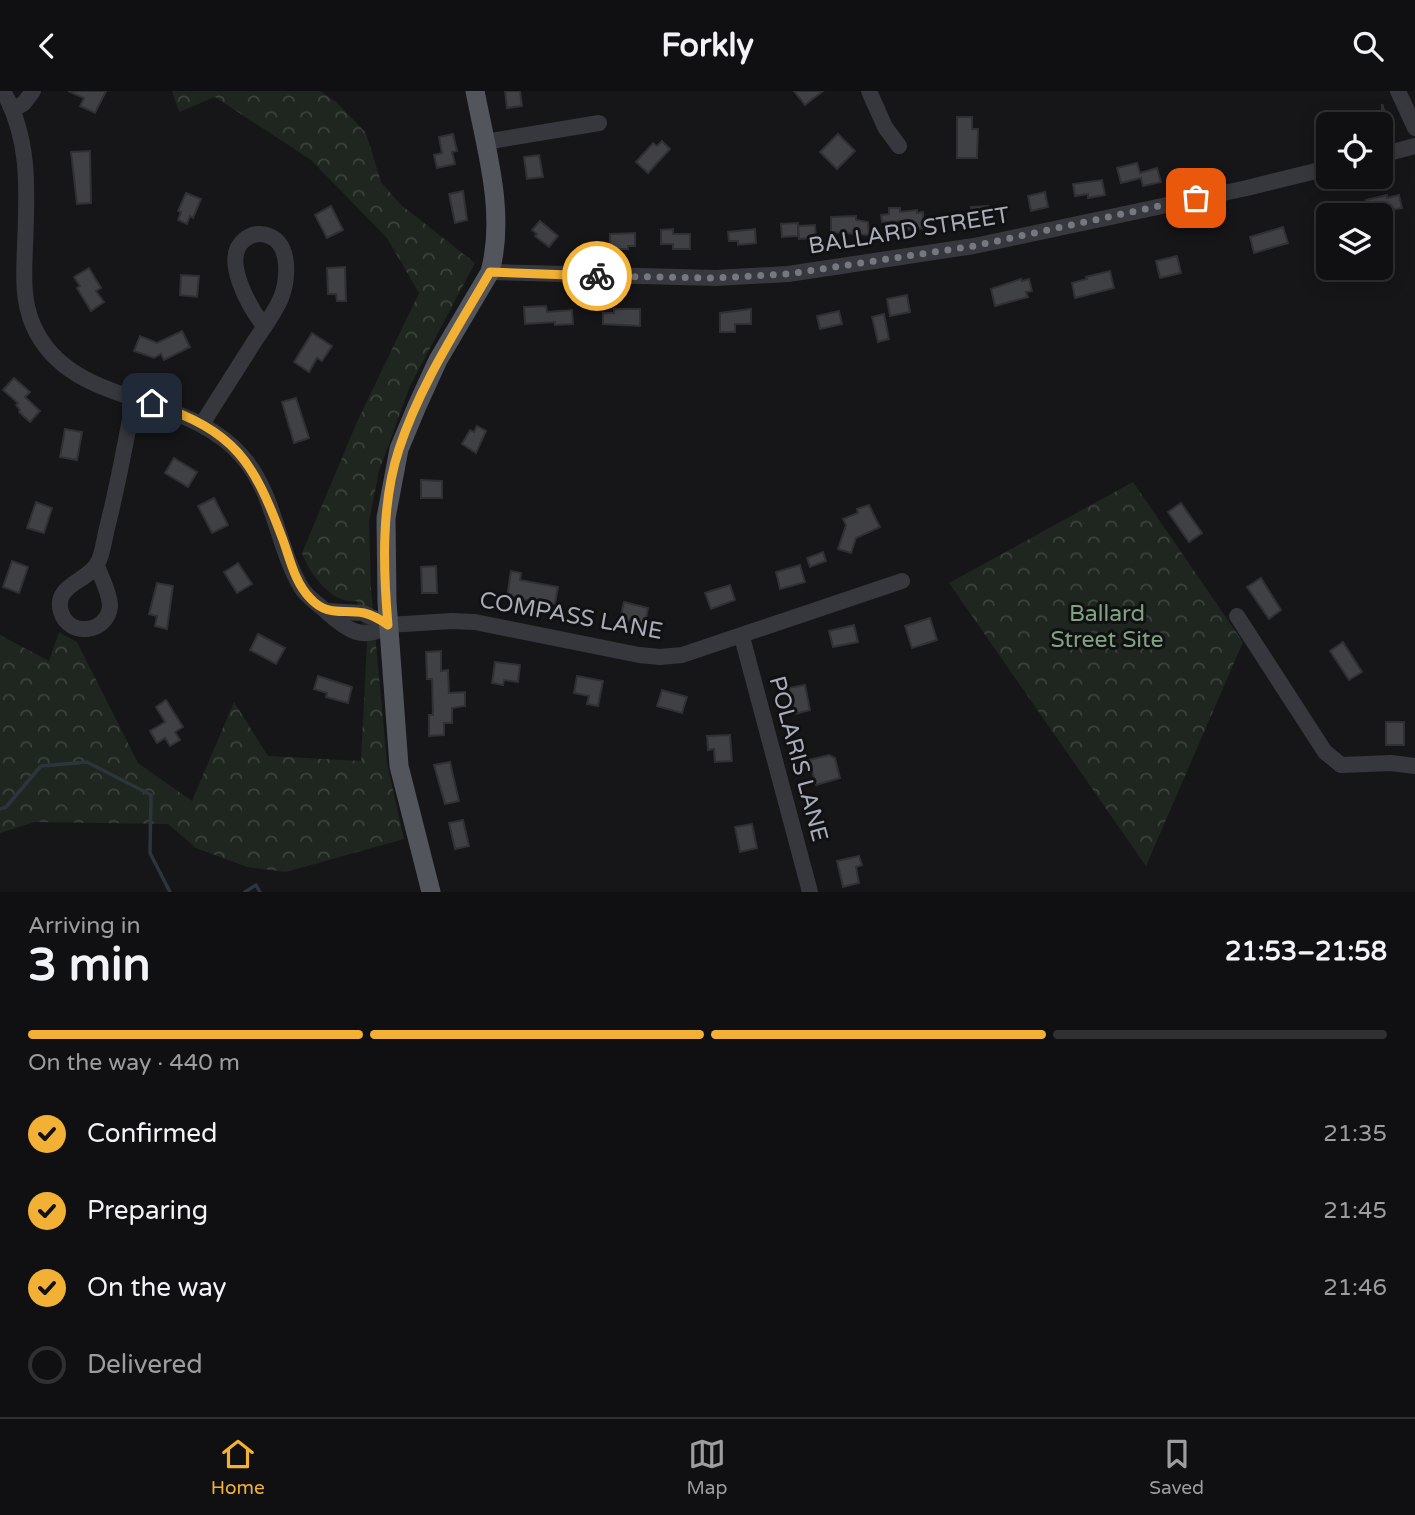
<!DOCTYPE html>
<html lang="en">
<head>
<meta charset="utf-8">
<style>
  :root { --surface:#101012; --page:#1e1e20; --text:#f1f3f6; --muted:#9c9d9f; --line:#303032; --accent:#f2b134 }
  body { margin:0; font-family:"Varela Round",sans-serif; background:var(--page); color:var(--text); height:100vh; display:flex; flex-direction:column; font-size:26px; white-space:nowrap }
  * { box-sizing:border-box; margin:0 }
  p { font-size:23px; color:var(--muted) }
  .icon { flex:none; width:38px; height:38px; fill:none; stroke:currentColor; stroke-width:2; stroke-linecap:round; stroke-linejoin:round }
  .map { position:relative; height:801px; overflow:hidden }
  .sheet { display:flex; flex-direction:column; background:var(--surface); flex:1 }
  .sheet>* { flex:none }
  .fabs { position:absolute; left:1316px; top:21px; display:grid; gap:14px }
  .fabs a { display:grid; place-items:center; width:77px; height:77px; border-radius:10px; background:var(--surface); box-shadow:0 4px 18px #0003,0 0 0 2px var(--line); font-size:35px }
  .pin { position:absolute; display:grid; place-items:center; width:60px; height:60px; color:#fff; margin:-30px; border-radius:14px; box-shadow:0 4px 10px #0006 }
  .courier { position:absolute; display:grid; place-items:center; width:70px; height:70px; margin:-35px; border:5px solid #f2b134; border-radius:50%; background:#fff; color:#222; box-shadow:0 2px 9px #0007 }
  .summary em { font-style:normal; font-weight:800 }
  .summary div { display:flex; flex-direction:column-reverse }
  .summary { display:flex; align-items:center; justify-content:space-between; height:119px; padding:0 28px }
  h1 { font-size:46px; font-weight:800; line-height:52px }
  .bar { display:grid; grid-template-columns:repeat(4,1fr); gap:10px 7px; align-content:center; height:84px; padding:0 28px }
  .bar i { height:9px; border-radius:5px; background:var(--line) }
  .bar .current { background:var(--accent) }
  .bar p { grid-column:span 4 }
  ol { padding:0 28px; list-style:none }
  li { display:flex; align-items:center; gap:21px; height:77px }
  li p { margin-inline-start:auto }
  li .icon { padding:7px; border-radius:50%; background:var(--accent); color:#111; stroke-width:4 }
  li:last-child { color:var(--muted) }
  li i { width:38px; height:38px; border:4px solid var(--line); border-radius:50% }
  header { display:flex; justify-content:space-between; align-items:center; height:91px; padding:0 28px; background:var(--surface); font-size:32px; font-weight:800 }
  .tabs { display:flex; justify-content:space-around; align-items:center; height:98px; border-top:2px solid var(--line); background:var(--surface); font-size:19px; color:var(--muted) }
  .tabs a { display:grid; justify-items:center; gap:4px }
  .tabs .current { color:var(--accent) }
  .map>svg:first-child { display:block }
  .park { fill:url(#park-crowns) }
  .lines { fill:none; stroke-linecap:round; stroke-linejoin:round }
  .stream { stroke:#2c353c; stroke-width:3.5 }
  .building { fill:#404145; stroke:#303034; stroke-width:2 }
  .minor { stroke:#37383d; stroke-width:16 }
  .major { stroke:#53555c; stroke-width:19 }
  .done { stroke:#757880; stroke-width:7; stroke-dasharray:0 12.6 }
  .route { stroke:#f2b134; stroke-width:9 }
  .labels { text-anchor:middle; dominant-baseline:central; stroke-width:6; stroke-linejoin:round; paint-order:stroke }
  .street-label { font-size:23px; fill:#a8adb8; stroke:#111113 }
  .park-label { font-size:23px; fill:#7fa381; stroke:#111113 }
</style>
</head>
<body>
<header><svg class="icon" aria-label="back" viewBox="0 0 24 24"><path d="M15 5l-7 7 7 7"/></svg>Forkly<svg class="icon" aria-label="search" viewBox="0 0 24 24"><circle cx="10" cy="10" r="6"/><path d="M15 15l6 6"/></svg></header>
<div class="map">
<svg width="1415" height="801" viewBox="0 0 1415 801">
  <defs>
    <pattern id="park-crowns" width="20" height="18" patternUnits="userSpaceOnUse" patternTransform="scale(1.75)"><rect width="20" height="18" fill="#1e261f"/><path d="M2 6a3 3 0 1 1 6 0M12 15a3 3 0 1 1 6 0" fill="none" stroke="#3c433d"/></pattern>
  </defs>
  <rect width="100%" height="100%" fill="#161618"/>
  <g class="park">
    <path d="M172,0H320L336,11L366,42L381,91L400,113L475,172L410,295L379,380L369,431L371,498L387,672L404,748L286,781L247,776L196,757L168,733L35,731L0,742V544L49,570L59,541L77,551L138,672L192,710L234,611L268,665L361,670L367,552L357,510C332,514 309,482 302,462L357,331L419,202L387,147L311,69L215,6L179,21Z"/>
    <polygon points="1133,391 1243,551 1146,775 949,492"/>
  </g>
  <g class="lines">
    <g class="stream">
      <polyline points="0,718 6,716 41,675 87,671 151,704 150,762 170,801"/>
      <polyline points="245,801 256,794 260,801"/>
    </g>
  </g>
  <g class="building">
    <polygon points="68,0 106,0 95,22 80,15 84,7"/>
    <polygon points="505,0 520,0 522,15 507,17"/>
    <polygon points="794,0 823,0 805,14"/>
    <polygon points="1382,13 1388,29 1390,28 1394,46 1381,51"/>
    <polygon points="957,26 972,26 972,38 978,38 977,67 957,67"/>
    <polygon points="453,43 457,60 452,61 455,73 437,77 434,64 442,62 439,46"/>
    <polygon points="838,43 855,60 837,78 820,61"/>
    <polygon points="662,50 670,58 648,82 636,71 653,52 657,55"/>
    <polygon points="90,60 91,112 77,113 71,61"/>
    <polygon points="539,64 543,86 527,88 524,66"/>
    <polygon points="1137,72 1140,82 1157,77 1161,91 1143,95 1141,87 1121,92 1117,77"/>
    <polygon points="1102,89 1105,104 1088,107 1088,103 1075,105 1073,93"/>
    <polygon points="463,100 467,129 455,132 449,103"/>
    <polygon points="1045,101 1048,116 1031,120 1028,105"/>
    <polygon points="186,102 201,108 193,127 190,125 187,133 178,129 181,121 178,120"/>
    <polygon points="1387,104 1387,107 1399,104 1402,117 1390,119 1391,122 1370,124 1366,109"/>
    <polygon points="331,115 343,139 327,147 315,124"/>
    <polygon points="988,115 988,129 971,130 971,116"/>
    <polygon points="889,117 900,117 900,121 917,119 917,122 923,121 924,137 907,139 906,130 882,131 881,124 889,123"/>
    <polygon points="856,125 856,129 868,131 869,144 831,141 831,126"/>
    <polygon points="540,130 558,145 549,156 535,145 537,143 532,139"/>
    <polygon points="798,132 798,145 782,146 781,133"/>
    <polygon points="815,134 816,147 799,148 798,135"/>
    <polygon points="1283,136 1288,152 1254,162 1250,146"/>
    <polygon points="673,138 673,143 690,143 690,158 673,158 673,153 661,153 661,139"/>
    <polygon points="755,138 756,152 738,154 738,150 729,150 728,141"/>
    <polygon points="635,142 635,155 628,155 628,158 610,158 610,143"/>
    <polygon points="1177,165 1181,182 1160,187 1156,170"/>
    <polygon points="345,176 346,210 337,210 336,203 328,203 327,177"/>
    <polygon points="89,177 101,197 96,200 104,211 91,220 77,197 80,195 74,186"/>
    <polygon points="1110,180 1114,197 1075,207 1072,192 1087,188 1086,186"/>
    <polygon points="181,184 199,185 197,206 180,204"/>
    <polygon points="1021,188 1022,190 1029,188 1032,200 1026,201 1028,206 995,215 991,198"/>
    <polygon points="907,204 910,221 890,225 887,208"/>
    <polygon points="546,215 547,221 572,219 573,233 555,234 555,231 525,233 524,216"/>
    <polygon points="614,218 640,218 640,235 603,233 603,222 614,222"/>
    <polygon points="751,218 751,233 735,233 735,241 720,241 720,222"/>
    <polygon points="839,220 842,233 820,238 817,225"/>
    <polygon points="884,223 889,248 878,251 872,226"/>
    <polygon points="182,240 190,256 164,269 161,263 154,267 134,260 140,245 157,252"/>
    <polygon points="312,242 332,255 322,270 317,267 309,281 294,271"/>
    <polygon points="14,287 30,301 25,306 40,320 30,331 19,321 20,319 16,314 18,312 3,299"/>
    <polygon points="296,307 309,347 294,352 282,311"/>
    <polygon points="477,335 486,340 476,362 462,353 470,339 474,341"/>
    <polygon points="65,338 82,341 77,369 60,366"/>
    <polygon points="174,367 197,381 188,396 165,382"/>
    <polygon points="421,389 442,390 442,407 421,407"/>
    <polygon points="214,407 228,434 212,442 198,415"/>
    <polygon points="36,411 52,417 44,442 27,437"/>
    <polygon points="1181,412 1202,442 1189,451 1168,421"/>
    <polygon points="869,414 880,436 856,447 851,462 838,458 846,434 843,428 858,422 857,418"/>
    <polygon points="823,461 826,470 810,476 807,467"/>
    <polygon points="12,470 28,476 19,502 3,496"/>
    <polygon points="238,472 252,493 237,502 224,481"/>
    <polygon points="800,474 805,491 780,498 776,481"/>
    <polygon points="436,475 437,502 422,502 421,476"/>
    <polygon points="511,480 521,482 520,489 558,496 555,513 507,506"/>
    <polygon points="1261,487 1281,519 1269,528 1247,496"/>
    <polygon points="157,492 173,495 167,538 155,535 157,525 149,523"/>
    <polygon points="730,494 735,509 711,518 705,502"/>
    <polygon points="624,511 648,517 645,533 620,528"/>
    <polygon points="930,527 937,549 912,557 905,535"/>
    <polygon points="854,534 858,551 833,556 829,540"/>
    <polygon points="258,543 285,557 276,573 250,559"/>
    <polygon points="1343,551 1362,581 1349,589 1330,560"/>
    <polygon points="441,560 441,580 448,579 449,602 465,601 465,615 452,617 452,632 444,632 444,644 429,645 429,624 433,624 432,588 427,588 426,561"/>
    <polygon points="495,571 520,574 518,591 504,589 503,594 492,592"/>
    <polygon points="318,585 352,596 348,612 326,606 327,602 314,598"/>
    <polygon points="577,585 603,590 598,615 587,613 589,605 574,602"/>
    <polygon points="805,594 810,619 795,623 789,597"/>
    <polygon points="662,599 687,606 682,622 657,615"/>
    <polygon points="166,609 183,636 175,641 180,649 170,655 165,647 157,652 150,640 165,631 156,616"/>
    <rect x="1386" y="631" width="18" height="23"/>
    <polygon points="730,644 732,670 715,671 714,658 708,659 707,645"/>
    <polygon points="829,664 835,667 840,687 816,694 809,669"/>
    <polygon points="450,671 459,710 445,713 434,674"/>
    <polygon points="463,729 469,755 455,758 449,732"/>
    <polygon points="752,733 757,757 740,761 735,736"/>
    <polygon points="859,765 862,774 856,776 859,792 843,796 837,770"/>
  </g>
  <g class="lines">
    <g class="minor">
      <path d="M3,0C31,49 27,102 25,155C24,182 22,209 33,234C70,320 189,297 246,370C275,407 278,457 301,496C308,508 319,513 328,522C347,539 364,551 388,534"/>
      <polyline points="869,0 885,36 899,55"/>
      <polyline points="1398,0 1415,37"/>
      <polyline points="13,19 24,12 33,0"/>
      <polyline points="485,51 599,32"/>
      <polyline points="1381,64 1415,55"/>
      <polyline points="490,181 716,187 788,183 974,155 1247,97 1328,77"/>
      <path d="M202,333C220,305 238,276 256,248C265,235 275,221 281,207C288,189 291,153 269,145C261,141 251,143 244,149C221,168 250,217 264,235"/>
      <path d="M97,475C101,486 110,502 110,515C108,542 69,547 61,521C53,494 87,491 97,473C103,464 104,448 107,437C118,394 126,350 134,307"/>
      <polyline points="327,520 363,522 388,534"/>
      <polyline points="1237,525 1325,661 1341,674 1391,672 1415,675"/>
      <polyline points="388,534 452,530 475,531 639,564 660,566 682,564 902,490"/>
      <polyline points="742,546 810,801"/>
    </g>
    <path class="major" d="M431,801L399,675L387,511L386,427L399,358L417,315L438,269L490,181C506,122 486,58 475,0"/>
  </g>
  <g class="lines">
    <polyline class="done" points="597,185 716,187 788,183 974,155 1196,107"/>
    <path class="route" d="M152,312C236,341 253,369 283,449C290,468 295,492 310,507C327,526 342,518 364,522C373,524 381,529 388,534C383,477 381,413 399,358C420,294 457,238 490,181L597,185"/>
  </g>
  <g class="labels">
    <g class="street-label">
      <text transform="translate(909 140) rotate(-9)">BALLARD STREET</text>
      <text transform="translate(571 525) rotate(10)">COMPASS LANE</text>
      <text transform="translate(798 668) rotate(75)">POLARIS LANE</text>
    </g>
    <g class="park-label">
      <text x="1107" y="523">Ballard<tspan x="1107" dy="26">Street Site</tspan></text>
    </g>
  </g>
</svg>
<div class="fabs">
<a><svg class="icon" aria-label="locate" viewBox="0 0 24 24"><circle cx="12" cy="12" r="6"/><path d="M12 2v4M12 18v4M2 12h4M18 12h4"/></svg></a>
<a><svg class="icon" aria-label="layers" viewBox="0 0 24 24"><path d="M12 4l9 5-9 5-9-5zM3 14l9 5 9-5"/></svg></a>
</div>
<div class="pin" style="left:1196px;top:107px;background:#ea580c"><svg class="icon" aria-label="bag" viewBox="0 0 24 24"><path d="M5 8h14l-1 12H6zM9 8a3 3 0 0 1 6 0"/></svg></div>
<div class="pin" style="left:152px;top:312px;background:#1f2937"><svg class="icon" aria-label="home" viewBox="0 0 24 24"><path d="M3 11l9-7 9 7M6 9v11h12V9"/></svg></div>
<div class="courier" style="left:597px;top:185px"><svg class="icon" aria-label="bike" viewBox="0 0 24 24"><circle cx="6" cy="16" r="4"/><circle cx="18" cy="16" r="4"/><path d="M6 16l4-8h5l3 8M10 8l3 8H6M13 5h3"/></svg></div>
</div>
<section class="sheet">
<div class="summary"><div><h1>3 min</h1><p>Arriving in</p></div><em>21:53–21:58</em></div>
<div class="bar"><i class="current"></i><i class="current"></i><i class="current"></i><i></i><p>On the way · 440 m</p></div>
<ol>
<li><svg class="icon" aria-label="check" viewBox="0 0 24 24"><path d="M5 12l5 5 9-10"/></svg>Confirmed<p>21:35</p></li>
<li><svg class="icon" aria-label="check" viewBox="0 0 24 24"><path d="M5 12l5 5 9-10"/></svg>Preparing<p>21:45</p></li>
<li><svg class="icon" aria-label="check" viewBox="0 0 24 24"><path d="M5 12l5 5 9-10"/></svg>On the way<p>21:46</p></li>
<li><i></i>Delivered</li>
</ol>
</section>
<nav class="tabs">
<a class="current"><svg class="icon" aria-label="home" viewBox="0 0 24 24"><path d="M3 11l9-7 9 7M6 9v11h12V9"/></svg>Home</a>
<a><svg class="icon" aria-label="map" viewBox="0 0 24 24"><path d="M3 6l6-2 6 2 6-2v14l-6 2-6-2-6 2zM9 4v14M15 6v14"/></svg>Map</a>
<a><svg class="icon" aria-label="saved" viewBox="0 0 24 24"><path d="M7 4h10v16l-5-4-5 4z"/></svg>Saved</a>
</nav>
</body>
</html>
